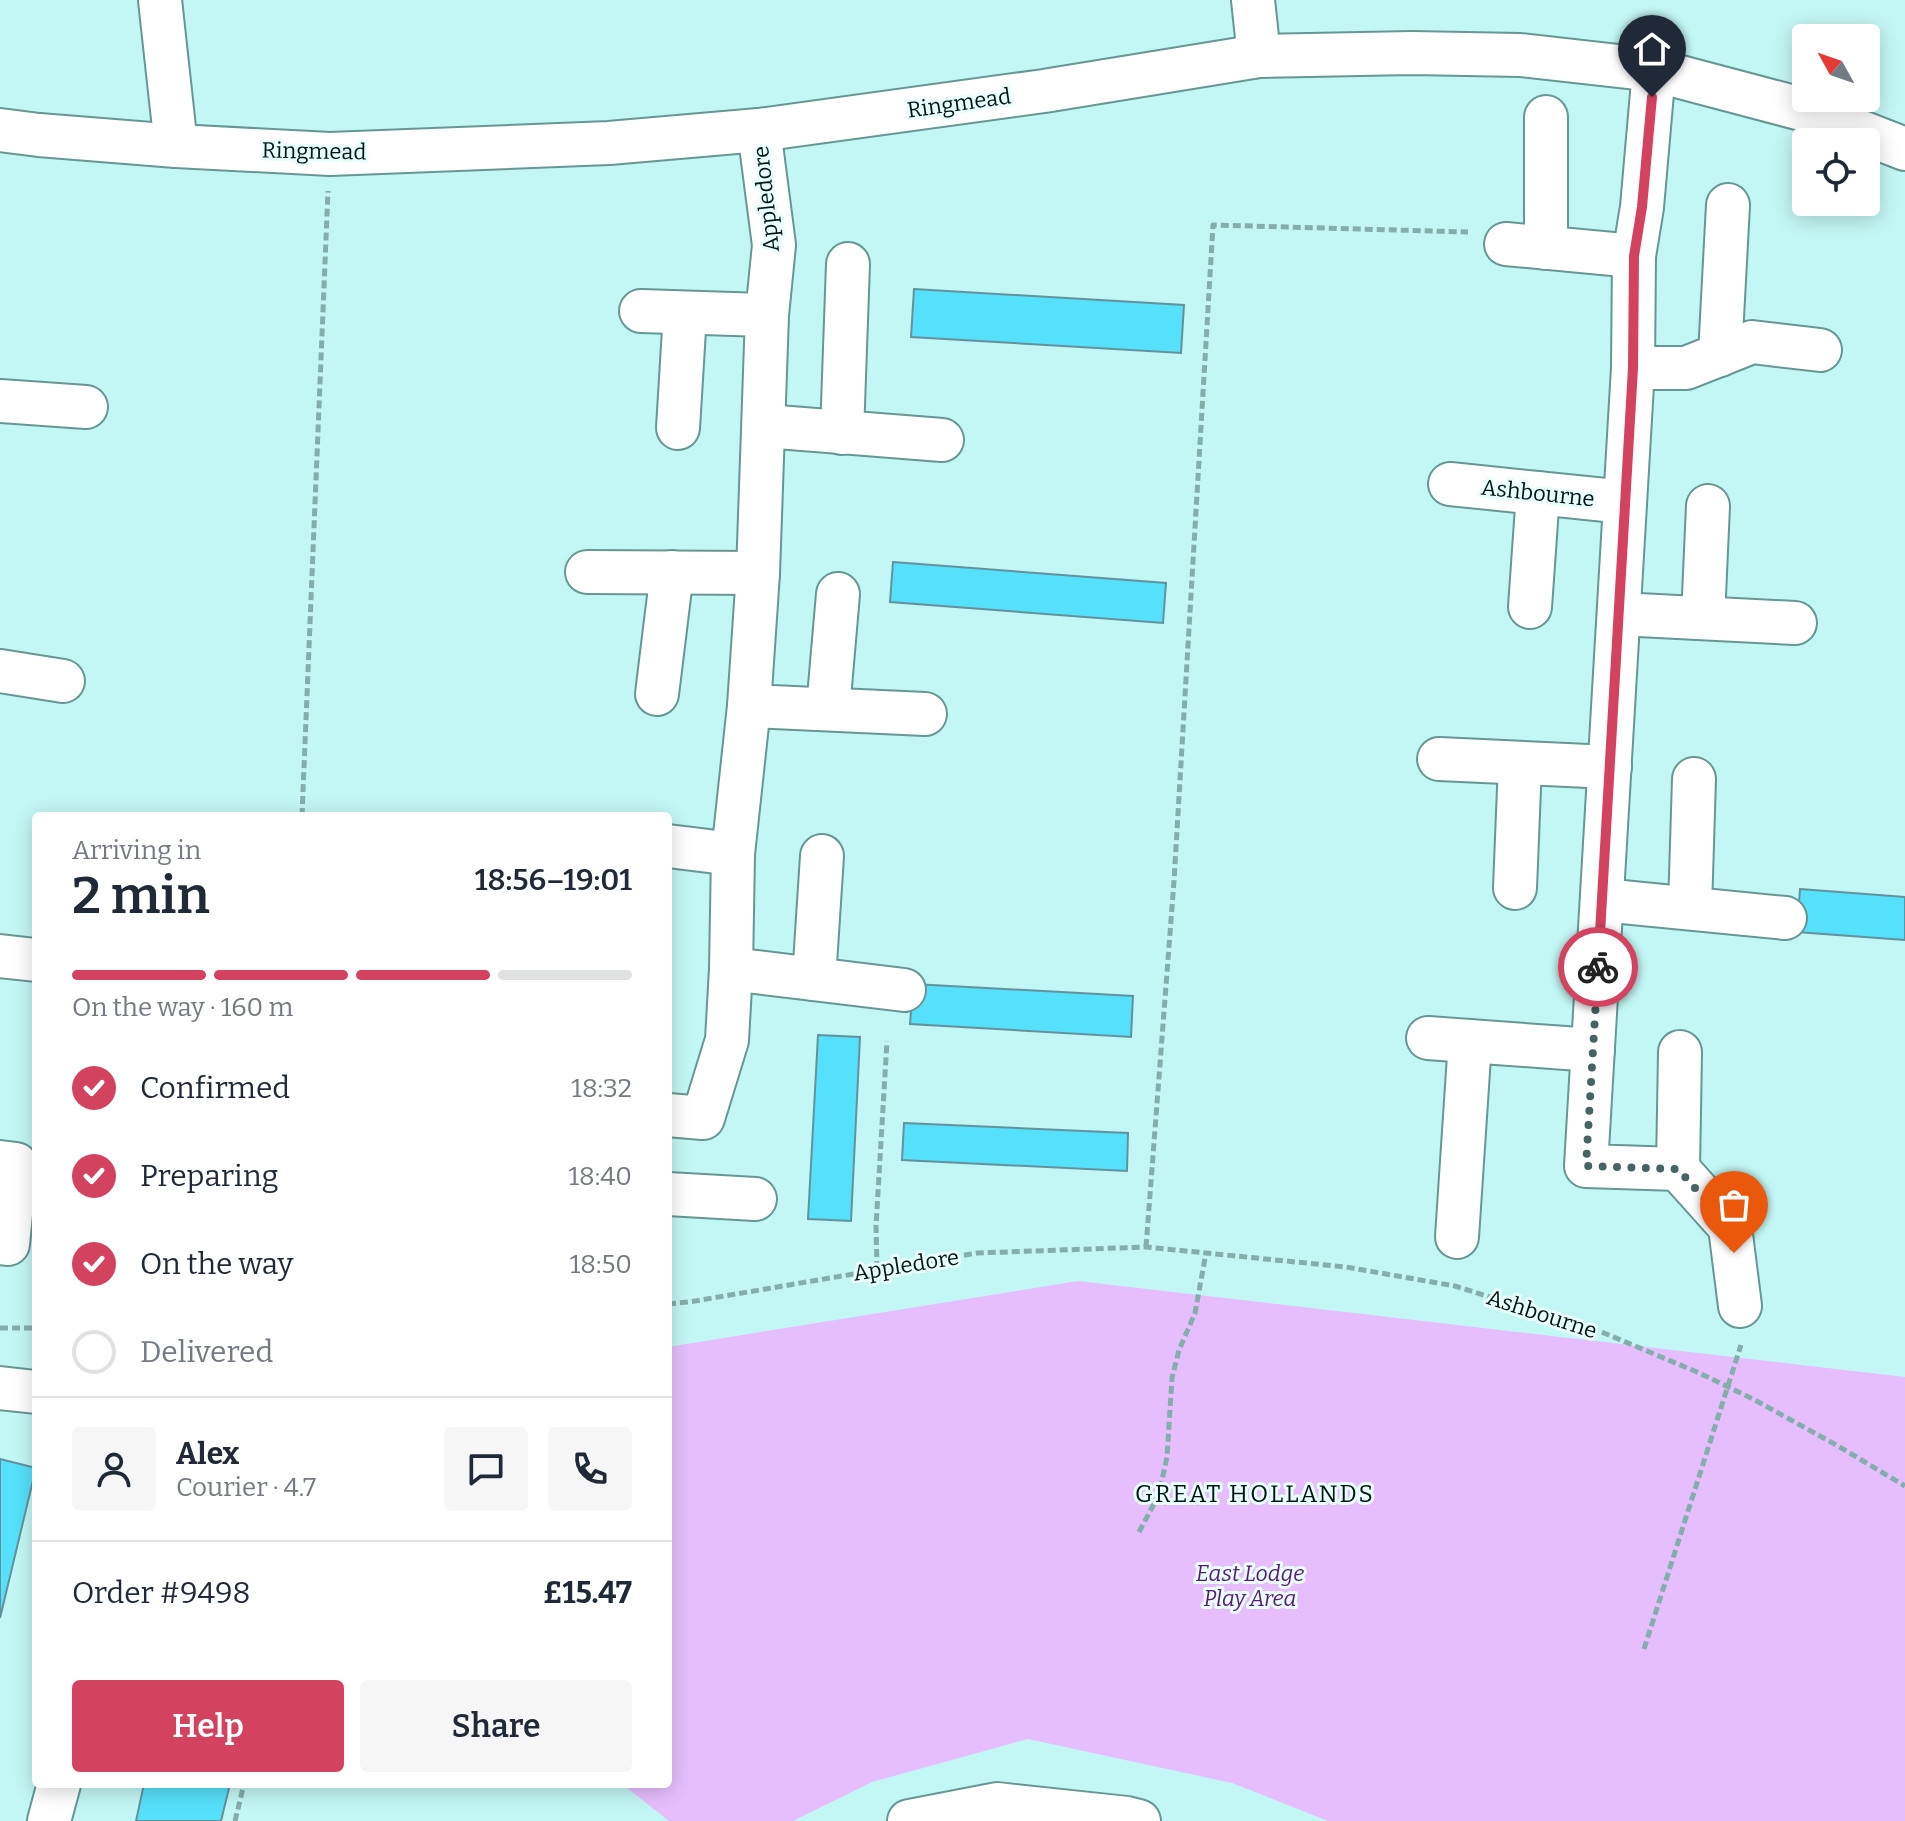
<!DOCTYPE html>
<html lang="en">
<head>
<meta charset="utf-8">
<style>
  :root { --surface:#fff; --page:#f6f6f7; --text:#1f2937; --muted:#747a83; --line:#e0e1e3; --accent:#d34360 }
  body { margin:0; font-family:Bitter,serif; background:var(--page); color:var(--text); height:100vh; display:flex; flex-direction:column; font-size:30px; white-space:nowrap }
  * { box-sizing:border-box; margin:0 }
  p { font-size:26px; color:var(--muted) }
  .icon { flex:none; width:44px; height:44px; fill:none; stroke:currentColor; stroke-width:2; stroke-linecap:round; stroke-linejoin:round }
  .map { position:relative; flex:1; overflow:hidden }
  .panel { position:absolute; left:32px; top:812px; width:640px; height:976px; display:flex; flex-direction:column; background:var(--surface); border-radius:8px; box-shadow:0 4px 20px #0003 }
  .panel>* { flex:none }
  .needle { width:52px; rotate:310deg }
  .controls { position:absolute; left:1792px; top:24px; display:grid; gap:16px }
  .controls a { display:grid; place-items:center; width:88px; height:88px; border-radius:8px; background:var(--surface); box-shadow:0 4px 20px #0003; font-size:40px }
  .pin { position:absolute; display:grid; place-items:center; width:68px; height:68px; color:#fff; margin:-82px -34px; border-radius:50% 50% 50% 0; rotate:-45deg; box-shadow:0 0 8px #0007 }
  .pin .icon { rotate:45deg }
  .courier { position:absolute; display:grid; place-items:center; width:80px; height:80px; margin:-40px; border:6px solid #d34360; border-radius:50%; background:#fff; color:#222; box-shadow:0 2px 10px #0007 }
  .overview em { font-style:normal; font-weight:600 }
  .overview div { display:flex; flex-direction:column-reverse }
  .overview { display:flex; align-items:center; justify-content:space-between; height:136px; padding:0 40px }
  h1 { font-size:52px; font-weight:600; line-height:60px }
  .bar { display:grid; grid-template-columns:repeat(4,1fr); gap:12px 8px; align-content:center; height:96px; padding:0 40px }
  .bar i { height:10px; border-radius:6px; background:var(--line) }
  .bar .on { background:var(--accent) }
  .bar p { grid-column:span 4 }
  .line { display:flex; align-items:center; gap:20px; padding:0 40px; border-top:2px solid var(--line) }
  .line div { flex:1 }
  .round { display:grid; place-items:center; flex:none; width:84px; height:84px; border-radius:8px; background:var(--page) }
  ol { padding:0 40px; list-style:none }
  li { display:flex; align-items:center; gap:24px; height:88px }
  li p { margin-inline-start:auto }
  li .icon { padding:8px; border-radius:50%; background:var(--accent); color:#fff; stroke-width:4 }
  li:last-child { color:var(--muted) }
  li i { width:44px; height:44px; border:4px solid var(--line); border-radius:50% }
  .primary-button { display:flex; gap:16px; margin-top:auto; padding:16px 40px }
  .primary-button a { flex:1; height:92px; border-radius:8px; background:var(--accent); color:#fff; font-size:32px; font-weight:600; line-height:92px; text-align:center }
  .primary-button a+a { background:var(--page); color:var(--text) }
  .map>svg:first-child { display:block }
  .green { fill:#e6befe }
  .building { fill:#55e1fb; stroke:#63929c; stroke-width:2 }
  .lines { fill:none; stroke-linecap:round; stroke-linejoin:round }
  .minor-casing { stroke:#669795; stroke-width:46 }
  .path { stroke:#84aeac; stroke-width:5; stroke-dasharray:8 4; stroke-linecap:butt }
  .minor { stroke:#fff; stroke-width:42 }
  .done { stroke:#466463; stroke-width:8; stroke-dasharray:0 14.4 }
  .route { stroke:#d34360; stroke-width:10 }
  .labels { text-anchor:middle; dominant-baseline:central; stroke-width:6; stroke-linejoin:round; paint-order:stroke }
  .street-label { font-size:22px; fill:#021515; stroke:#e9fdfc }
  .park-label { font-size:22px; font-style:italic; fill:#581a73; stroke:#e9fdfc }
  .neighbourhood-label { font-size:24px; letter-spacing:2px; fill:#021515; stroke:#e9fdfc }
</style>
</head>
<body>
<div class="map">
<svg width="1905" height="1821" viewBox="0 0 1905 1821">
  <rect width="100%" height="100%" fill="#c3f7f5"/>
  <polygon class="green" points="1078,1281 1905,1377 1905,1821 1328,1821 1232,1783 1028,1739 872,1782 793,1821 669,1821 622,1784 668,1784 668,1347"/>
  <g class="building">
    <polygon points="914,289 1184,305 1181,353 911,337"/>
    <polygon points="893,562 1166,583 1163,623 890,602"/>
    <polygon points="1800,889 1905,897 1905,940 1797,932"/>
    <polygon points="913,984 1133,996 1131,1037 910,1024"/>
    <polygon points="818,1035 860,1037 851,1221 808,1219"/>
    <polygon points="904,1123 1128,1133 1127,1171 902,1160"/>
    <polygon points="0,1459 36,1468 0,1618"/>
    <polygon points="144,1784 230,1784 221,1821 136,1821"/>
  </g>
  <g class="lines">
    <defs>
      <g id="minor">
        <polyline points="160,0 176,146"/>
        <polyline points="1253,0 1259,56"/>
        <polyline points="1654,70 1642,207 1634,256 1633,368 1586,1166 1678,1169 1730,1227 1740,1306"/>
        <polyline points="0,130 39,135 176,146 330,154 609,143 759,130 1044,91 1259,56 1412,53 1520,55 1654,70 1805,110 1905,149"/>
        <polyline points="1506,244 1634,256"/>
        <polyline points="1546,248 1546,117"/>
        <polyline points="641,311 767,315"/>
        <polyline points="1720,355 1728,205"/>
        <polyline points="1633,368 1686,368 1752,342 1820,350"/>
        <polyline points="0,401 86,407"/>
        <polyline points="765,426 942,440"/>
        <polyline points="678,428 685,313"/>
        <polyline points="842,433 848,264"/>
        <polyline points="1450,484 1625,502"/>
        <polyline points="587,572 758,573"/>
        <polyline points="1530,607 1538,493"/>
        <polyline points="1619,614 1795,623"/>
        <polyline points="1703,618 1708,506"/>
        <polyline points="0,671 63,681"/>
        <polyline points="657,694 672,572"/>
        <polyline points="749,706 925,714"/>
        <polyline points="828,709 838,594"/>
        <polyline points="1439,759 1610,767"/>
        <polyline points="668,846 733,854"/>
        <polyline points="1515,888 1520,763"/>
        <polyline points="1602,900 1785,918"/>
        <polyline points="1690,908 1694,779"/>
        <polyline points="0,956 36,960"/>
        <polyline points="731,969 904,990"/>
        <polyline points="814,979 822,856"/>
        <polyline points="1428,1038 1593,1050"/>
        <polyline points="668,1115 703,1118 727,1040 731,969 733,854 749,706 758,573 767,315 774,245 759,130"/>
        <polyline points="0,1162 16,1164 8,1244 0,1243"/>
        <polyline points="1678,1169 1680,1052"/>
        <polyline points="668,1194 755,1199"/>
        <polyline points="1457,1237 1470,1041"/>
        <polyline points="0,1388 36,1392"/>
        <polyline points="49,1821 59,1784"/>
        <polyline points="909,1821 997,1804 1127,1818 1139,1821"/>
      </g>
    </defs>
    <use href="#minor" class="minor-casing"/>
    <g class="path">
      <polyline points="302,816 328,191"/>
      <polyline points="1146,1247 1174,881 1213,225 1468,232"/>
      <polyline points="877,1269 876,1226 887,1041"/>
      <polyline points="668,1304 689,1302 977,1253 1146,1247 1346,1267 1455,1286 1604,1333 1697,1372 1753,1399 1838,1446 1905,1486"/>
      <polyline points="0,1328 36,1328"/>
      <polyline points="1139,1532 1157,1498 1162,1480 1167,1457 1172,1378 1179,1350 1195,1313 1206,1253"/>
      <polyline points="1644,1649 1741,1345"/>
      <polyline points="235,1821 244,1784"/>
    </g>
    <use href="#minor" class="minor"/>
  </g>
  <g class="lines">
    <polyline class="done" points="1598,967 1586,1166 1678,1169 1730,1227 1734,1253"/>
    <polyline class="route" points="1598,967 1633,368 1634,256 1642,207 1652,97"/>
  </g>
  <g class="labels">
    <g class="street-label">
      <text transform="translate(959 103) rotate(-8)">Ringmead</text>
      <text transform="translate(314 151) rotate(1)">Ringmead</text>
      <text transform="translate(766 199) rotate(-96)">Appledore</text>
      <text transform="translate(1538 493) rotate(6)">Ashbourne</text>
      <text transform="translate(906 1265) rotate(-9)">Appledore</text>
      <text transform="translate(1542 1314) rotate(18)">Ashbourne</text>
    </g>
    <g class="park-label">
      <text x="1250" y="1573">East Lodge<tspan x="1250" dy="25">Play Area</tspan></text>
    </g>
    <g class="neighbourhood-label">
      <text x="1255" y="1494">GREAT HOLLANDS</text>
    </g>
  </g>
</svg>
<div class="controls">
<a><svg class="needle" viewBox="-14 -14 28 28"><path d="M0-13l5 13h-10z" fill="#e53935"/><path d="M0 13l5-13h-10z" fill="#747a83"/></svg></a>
<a><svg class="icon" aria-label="locate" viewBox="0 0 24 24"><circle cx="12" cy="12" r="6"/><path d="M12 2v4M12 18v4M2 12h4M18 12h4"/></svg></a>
</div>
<div class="pin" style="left:1734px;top:1253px;background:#ea580c"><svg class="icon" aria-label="bag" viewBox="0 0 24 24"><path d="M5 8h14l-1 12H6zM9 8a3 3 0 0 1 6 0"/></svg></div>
<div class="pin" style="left:1652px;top:97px;background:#1f2937"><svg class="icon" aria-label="home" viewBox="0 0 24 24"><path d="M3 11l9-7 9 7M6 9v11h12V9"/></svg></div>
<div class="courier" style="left:1598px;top:967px"><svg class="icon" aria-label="bike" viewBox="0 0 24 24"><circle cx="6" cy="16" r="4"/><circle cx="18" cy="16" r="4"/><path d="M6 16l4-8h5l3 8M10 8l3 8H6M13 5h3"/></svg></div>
<section class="panel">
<div class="overview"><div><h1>2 min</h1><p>Arriving in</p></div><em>18:56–19:01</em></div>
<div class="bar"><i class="on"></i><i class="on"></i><i class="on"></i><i></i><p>On the way · 160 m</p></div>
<ol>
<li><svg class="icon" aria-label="check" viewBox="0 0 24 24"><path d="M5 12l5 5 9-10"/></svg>Confirmed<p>18:32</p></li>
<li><svg class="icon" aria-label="check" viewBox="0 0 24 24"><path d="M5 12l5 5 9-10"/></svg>Preparing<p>18:40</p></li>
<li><svg class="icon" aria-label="check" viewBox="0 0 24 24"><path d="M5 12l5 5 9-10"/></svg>On the way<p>18:50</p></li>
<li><i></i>Delivered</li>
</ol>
<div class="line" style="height:144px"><a class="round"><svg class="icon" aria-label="person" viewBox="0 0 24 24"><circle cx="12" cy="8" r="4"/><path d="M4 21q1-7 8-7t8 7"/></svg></a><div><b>Alex</b><p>Courier · 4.7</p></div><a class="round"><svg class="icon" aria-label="chat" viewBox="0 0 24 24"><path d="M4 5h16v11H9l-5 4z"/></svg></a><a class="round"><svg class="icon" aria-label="phone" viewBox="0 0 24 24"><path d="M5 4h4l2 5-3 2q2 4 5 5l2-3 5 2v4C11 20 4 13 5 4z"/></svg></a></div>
<div class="line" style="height:104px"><div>Order #9498</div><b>£15.47</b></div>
<div class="primary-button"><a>Help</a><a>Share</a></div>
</section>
</div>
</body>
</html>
